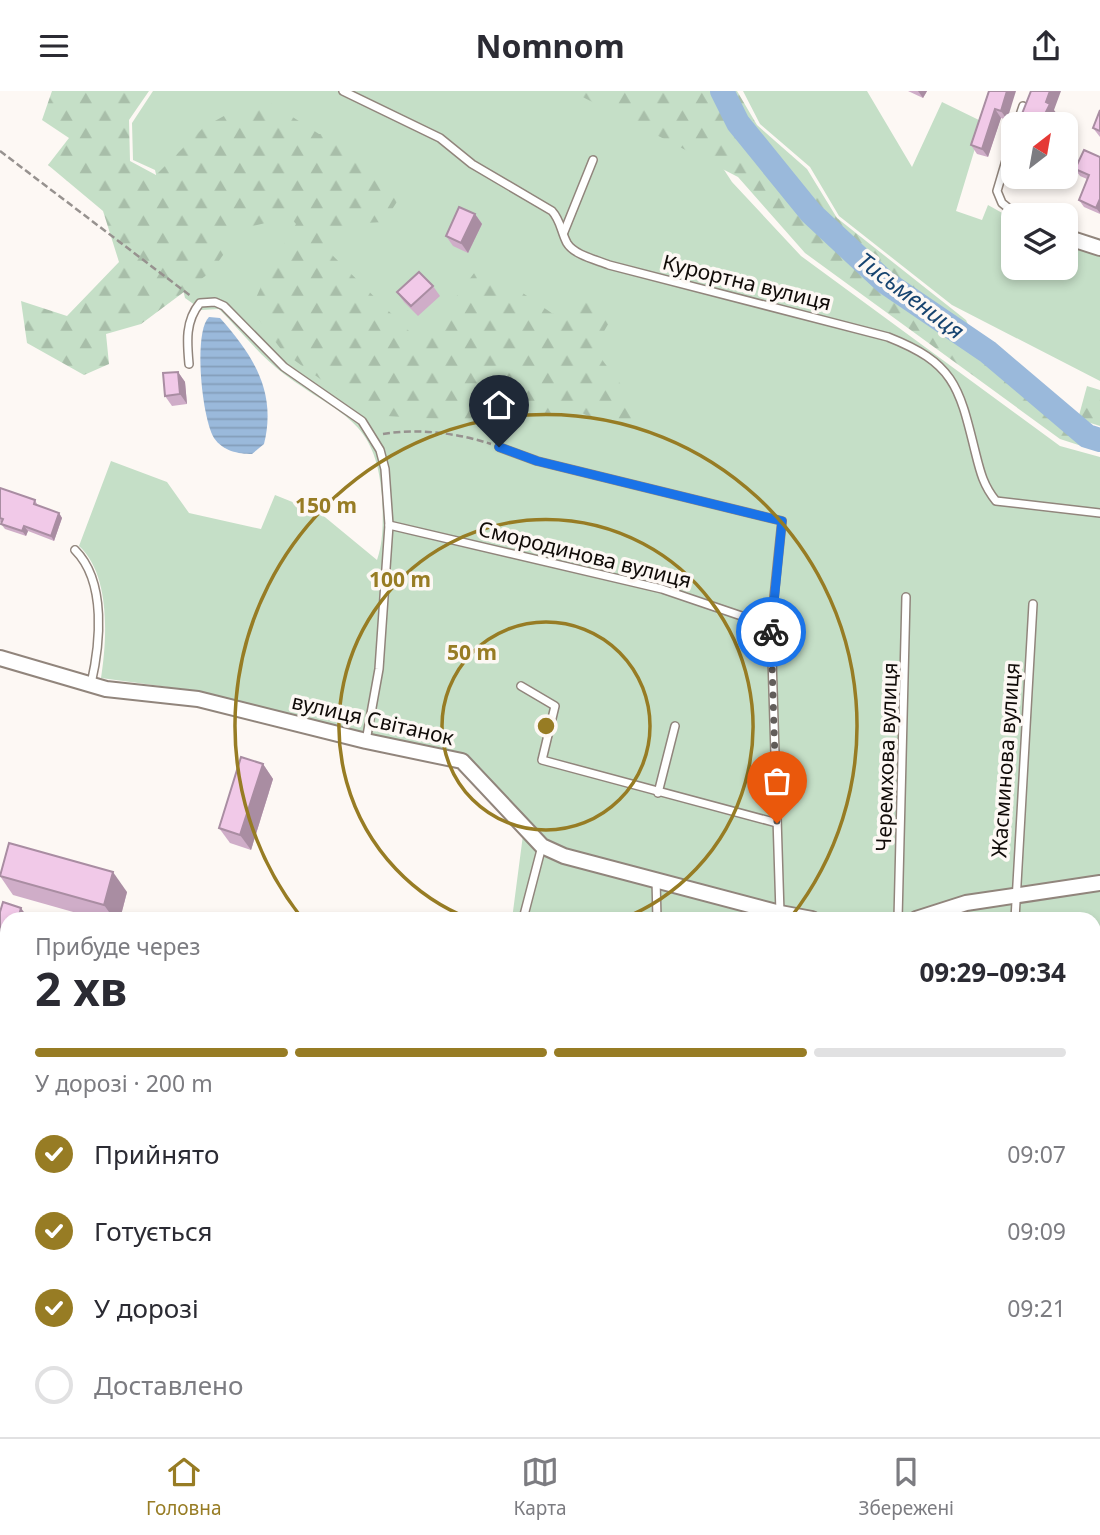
<!DOCTYPE html>
<html lang="uk">
<head>
<meta charset="utf-8">
<style>
  :root { --surface:#fff; --page:#f2f2f3; --text:#2b2b33; --muted:#7c7c81; --line:#e1e1e2; --accent:#977c24 }
  body { margin:0; font-family:"Noto Sans",sans-serif; background:var(--page); color:var(--text); height:100vh; display:flex; flex-direction:column; font-size:26px; white-space:nowrap }
  * { box-sizing:border-box; margin:0 }
  p { font-size:23px; color:var(--muted) }
  .icon { flex:none; width:38px; height:38px; fill:none; stroke:currentColor; stroke-width:2; stroke-linecap:round; stroke-linejoin:round }
  .map { position:relative; flex:1; overflow:hidden }
  .side { position:absolute; left:0px; top:821px; width:1101px; height:527px; display:flex; flex-direction:column; background:var(--surface); border-radius:21px 21px 0 0; box-shadow:0 4px 10px #0003 }
  .side>* { flex:none }
  .needle { width:46px; rotate:31deg }
  .buttons { position:absolute; left:1001px; top:21px; display:grid; gap:14px }
  .buttons a { display:grid; place-items:center; width:77px; height:77px; border-radius:14px; background:var(--surface); box-shadow:0 4px 10px #0003; font-size:35px }
  .pin { position:absolute; display:grid; place-items:center; width:60px; height:60px; color:#fff; margin:-72px -30px; border-radius:50% 50% 50% 0; rotate:-45deg; box-shadow:0 0 7px #0007 }
  .pin .icon { rotate:45deg }
  .courier { position:absolute; display:grid; place-items:center; width:70px; height:70px; margin:-35px; border:5px solid #1a73e8; border-radius:50%; background:#fff; color:#222; box-shadow:0 2px 9px #0007 }
  .head em { font-style:normal; font-weight:700 }
  .head div { display:flex; flex-direction:column-reverse }
  .head { display:flex; align-items:center; justify-content:space-between; height:119px; padding:0 35px }
  h1 { font-size:46px; font-weight:700; line-height:52px }
  .bar { display:grid; grid-template-columns:repeat(4,1fr); gap:10px 7px; align-content:center; height:84px; padding:0 35px }
  .bar i { height:9px; border-radius:5px; background:var(--line) }
  .bar .current { background:var(--accent) }
  .bar p { grid-column:span 4 }
  ol { padding:0 35px; list-style:none }
  li { display:flex; align-items:center; gap:21px; height:77px }
  li p { margin-inline-start:auto }
  li .icon { padding:7px; border-radius:50%; background:var(--accent); color:#fff; stroke-width:4 }
  li:last-child { color:var(--muted) }
  li i { width:38px; height:38px; border:4px solid var(--line); border-radius:50% }
  header { display:flex; justify-content:space-between; align-items:center; height:91px; padding:0 35px; background:var(--surface); font-size:32px; font-weight:700 }
  .menu { display:flex; justify-content:space-around; align-items:center; height:98px; border-top:2px solid var(--line); background:var(--surface); font-size:19px; color:var(--muted) }
  .menu a { display:grid; justify-items:center; gap:4px }
  .menu .current { color:var(--accent) }
  .map>svg:first-child { display:block }
  .green { fill:#c5dfc7 }
  .forest { fill:url(#forest-firs) }
  .water { fill:url(#water-rules) }
  .lines { fill:none; stroke-linecap:round; stroke-linejoin:round }
  .river { stroke:#9ab9db; stroke-width:24 }
  .lane-casing { stroke:#91857c; stroke-width:10 }
  .street-casing { stroke:#91857c; stroke-width:18 }
  .path { stroke:#97928f; stroke-width:2.5; stroke-dasharray:7 3.5; stroke-linecap:butt }
  .lane { stroke:#fff; stroke-width:7 }
  .street { stroke:#fff; stroke-width:14 }
  .wall { fill:#cfadc8 }
  .shaded-wall { fill:#a98da2 }
  .building { fill:#f1c9e8; stroke:#a98da2; stroke-width:2 }
  .done { stroke:#635e5b; stroke-width:7; stroke-dasharray:0 12.6 }
  .route { stroke:#1a73e8; stroke-width:9 }
  .ring { fill:none; stroke:#977c24; stroke-width:3.5 }
  .labels { text-anchor:middle; dominant-baseline:central; stroke-width:7; stroke-linejoin:round; paint-order:stroke }
  .street-label { font-size:21px; fill:#100b08; stroke:#fdf8f4 }
  .water-label { font-size:23px; font-style:italic; fill:#174470; stroke:#fdf8f4 }
  .centre { fill:#977c24; stroke:#fdf8f4; stroke-width:3.5 }
  .ring-label { font-size:21px; text-anchor:middle; font-weight:bold; fill:#977c24; stroke:#fdf8f4; stroke-width:7; stroke-linejoin:round; paint-order:stroke }
</style>
</head>
<body>
<header><svg class="icon" aria-label="menu" viewBox="0 0 24 24"><path d="M4 6h16M4 12h16M4 18h16"/></svg>Nomnom<svg class="icon" aria-label="share" viewBox="0 0 24 24"><path d="M12 15V3M7 8l5-5 5 5M5 13v7h14v-7"/></svg></header>
<div class="map">
<svg width="1100" height="1346" viewBox="0 0 1100 1346">
  <defs>
    <pattern id="forest-firs" width="22" height="20" patternUnits="userSpaceOnUse" patternTransform="scale(1.75)"><rect width="22" height="20" fill="#c5dfc7"/><path d="M5 1l3.5 6h-7zM16 11l3.5 6h-7z" fill="#a8bea9"/></pattern>
    <pattern id="water-rules" width="6" height="5" patternUnits="userSpaceOnUse" patternTransform="scale(1.75)"><rect width="6" height="5" fill="#9ab9db"/><path d="M0 2.5h6" fill="none" stroke="#849eba"/></pattern>
  </defs>
  <rect width="100%" height="100%" fill="#fdf8f4"/>
  <g class="green">
    <path d="M153,0H666L685,19L732,91L801,165L1060,355L1100,366V1346H853L841,1341L1094,1340V828H512L523,744L460,677L355,654L357,641L197,600L101,587C107,548 111,484 79,455L111,370L167,391L189,422L261,438L275,404L320,422L377,469C384,449 383,426 382,405C376,327 340,325 284,283C260,265 240,239 219,218L202,219L185,207L155,79L133,69L132,32Z"/>
    <polygon points="743,0 867,0 912,76 942,11 983,31 956,120 982,129 988,114 1013,128 1013,177 1066,177 1066,151 1100,161 1100,290 952,214 839,125 810,76 760,33"/>
  </g>
  <g class="forest">
    <polygon points="52,0 149,0 129,29 130,70 156,84 204,36 260,5 319,43 338,43 400,106 384,131 346,133 323,155 421,252 481,173 553,223 582,200 611,228 594,258 643,323 628,344 563,313 549,324 495,312 472,330 370,324 283,261 251,218 268,180 296,133 290,126 241,138 212,180 141,233 106,243 109,273 84,284 27,252 21,210 67,225 119,171 103,120 48,74 69,47 42,29"/>
    <polygon points="571,0 737,0 757,34 807,78 837,127 966,229 982,264 1100,358 1100,361 1060,348 805,162 738,86"/>
    <polygon points="1087,295 1100,299 1100,335 1078,328"/>
    <polygon points="0,1312 7,1313 7,1340 798,1340 814,1346 0,1346"/>
  </g>
  <path class="water" d="M209,226L220,227C253,264 277,301 264,353L252,363C238,363 223,360 214,347C202,328 193,241 209,226Z"/>
  <g class="lines">
    <polyline class="river" points="722,0 738,32 811,122 885,191 988,261 1087,345 1100,349"/>
    <defs>
      <g id="lane">
        <path d="M343,0L440,47L472,73L552,120C561,130 561,141 567,152C574,164 597,169 609,174L888,246C954,272 959,295 975,360C980,380 983,394 996,410L1100,422"/>
        <polyline points="1017,33 1023,15"/>
        <polyline points="1013,46 997,100 1002,112 1017,124"/>
        <polyline points="564,141 593,69"/>
        <path d="M189,273C187,251 185,230 200,212L215,211L224,215L284,276L362,330L380,359L385,378L389,434L379,578L366,650"/>
        <polyline points="499,356 537,370 782,430 771,535 780,822"/>
        <polyline points="389,434 662,498 771,535"/>
        <path d="M75,459C107,491 100,554 91,593"/>
        <polyline points="521,595 555,615 542,669 777,732"/>
        <polyline points="658,702 675,635"/>
        <polyline points="656,788 657,828"/>
        <polyline points="523,828 542,755"/>
        <polyline points="898,828 906,506"/>
        <polyline points="1015,828 1033,513"/>
        <polyline points="0,966 7,958"/>
        <polyline points="0,1013 7,1021"/>
        <polyline points="1094,1167 1100,1167"/>
        <polyline points="1016,1346 1016,1340"/>
      </g>
      <g id="street">
        <polyline points="1066,146 1100,157"/>
        <polyline points="0,567 106,598 198,608 366,650 462,670 542,755 564,765 780,822 812,828"/>
        <polyline points="916,828 966,812 1100,792"/>
      </g>
    </defs>
    <use href="#lane" class="lane-casing"/>
    <use href="#street" class="street-casing"/>
    <g class="path">
      <polyline points="0,60 192,206"/>
      <path d="M383,343C418,337 457,342 491,353"/>
      <polyline points="253,1340 262,1346"/>
      <polyline points="161,1346 166,1340"/>
    </g>
    <use href="#lane" class="lane"/>
    <use href="#street" class="street"/>
  </g>
  <g class="wall">
    <polygon points="908,0 927,0 923,7"/>
    <polygon points="989,0 1007,29 1001,27 988,66 977,63 971,54"/>
    <polygon points="1100,19 1100,46 1093,37"/>
    <polygon points="1100,66 1100,123 1084,116 1079,109 1087,88 1080,85 1075,78"/>
    <polygon points="475,123 482,133 468,162 453,155 446,145"/>
    <polygon points="433,195 440,205 418,225 404,211 397,201"/>
    <polygon points="178,281 185,291 187,313 172,315 165,305"/>
    <polygon points="0,397 35,409 38,415 59,422 62,427 54,450 28,440 26,445 5,438 1,433 2,432 0,431"/>
    <polygon points="263,673 273,688 251,759 230,752 219,737"/>
    <polygon points="0,785 127,801 120,828 98,828 13,804"/>
    <polygon points="0,821 7,828 7,885 0,883"/>
  </g>
  <g class="shaded-wall">
    <polygon points="918,0 927,0 923,7"/>
    <polygon points="1007,0 1016,0 1007,29 1001,20"/>
    <polygon points="1050,0 1061,0 1054,19 1057,23 1052,33 1046,33 1042,29 1046,11"/>
    <polygon points="995,18 1001,27 988,66 982,58"/>
    <polygon points="1100,108 1100,122 1096,117"/>
    <polygon points="475,123 482,133 468,162 461,152"/>
    <polygon points="178,281 185,291 187,313 180,303"/>
    <polygon points="59,422 62,427 54,450 51,445"/>
    <polygon points="24,435 28,440 26,445 22,440"/>
    <polygon points="263,673 273,688 251,759 240,744"/>
    <polygon points="113,781 127,801 120,828 114,828 104,814"/>
    <polygon points="21,817 29,828 18,828"/>
  </g>
  <g class="building">
    <polygon points="989,0 1007,0 1001,20 995,18 982,58 971,54"/>
    <polygon points="1031,0 1050,0 1046,11 1050,13 1042,29 1040,28 1037,33 1018,33"/>
    <polygon points="1100,19 1100,40 1093,37"/>
    <polygon points="1013,47 1013,64 1008,61"/>
    <polygon points="1084,59 1100,66 1100,108 1096,117 1079,109 1089,84 1075,78"/>
    <polygon points="459,116 475,123 461,152 446,145"/>
    <polygon points="419,181 433,195 411,215 397,201"/>
    <polygon points="178,281 180,303 165,305 163,282"/>
    <polygon points="0,397 35,409 34,413 59,422 51,445 24,435 22,440 1,433 3,428 0,427"/>
    <polygon points="241,666 263,673 240,744 219,737"/>
    <polygon points="9,752 113,781 104,814 0,785"/>
    <polygon points="3,811 21,817 18,828 7,828 7,863 4,872 0,871 0,821"/>
    <polygon points="6,936 7,936 7,950 3,949"/>
  </g>
  <g class="lines">
    <polyline class="done" points="771,541 777,732"/>
    <polyline class="route" points="499,356 537,370 782,430 771,541"/>
  </g>
  <g class="ring">
    <circle cx="546" cy="635" r="104"/>
    <path d="M470 828A207 207 0 1 1 622 828"/>
    <path d="M301 826A311 311 0 1 1 791 826"/>
  </g>
  <g class="labels">
    <g class="street-label">
      <text transform="translate(747 191) rotate(14)">Курортна вулиця</text>
      <text transform="translate(585 463) rotate(14)">Смородинова вулиця</text>
      <text transform="translate(373 628) rotate(13)">вулиця Світанок</text>
      <text transform="translate(886 666) rotate(-88)">Черемхова вулиця</text>
      <text transform="translate(1005 669) rotate(-86)">Жасминова вулиця</text>
    </g>
    <g class="water-label">
      <text transform="translate(911 204) rotate(37)">Тисьмениця</text>
    </g>
  </g>
  <circle cx="546" cy="635" r="10" class="centre"/>
  <g class="ring-label">
    <text x="326" y="422">150 m</text>
    <text x="400" y="496">100 m</text>
    <text x="472" y="569">50 m</text>
  </g>
</svg>
<div class="buttons">
<a><svg class="needle" viewBox="-14 -14 28 28"><path d="M0-13l5 13h-10z" fill="#e53935"/><path d="M0 13l5-13h-10z" fill="#7c7c81"/></svg></a>
<a><svg class="icon" aria-label="layers" viewBox="0 0 24 24"><path d="M12 4l9 5-9 5-9-5zM3 14l9 5 9-5"/></svg></a>
</div>
<div class="pin" style="left:777px;top:732px;background:#ea580c"><svg class="icon" aria-label="bag" viewBox="0 0 24 24"><path d="M5 8h14l-1 12H6zM9 8a3 3 0 0 1 6 0"/></svg></div>
<div class="pin" style="left:499px;top:356px;background:#1f2937"><svg class="icon" aria-label="home" viewBox="0 0 24 24"><path d="M3 11l9-7 9 7M6 9v11h12V9"/></svg></div>
<div class="courier" style="left:771px;top:541px"><svg class="icon" aria-label="bike" viewBox="0 0 24 24"><circle cx="6" cy="16" r="4"/><circle cx="18" cy="16" r="4"/><path d="M6 16l4-8h5l3 8M10 8l3 8H6M13 5h3"/></svg></div>
<section class="side">
<div class="head"><div><h1>2 хв</h1><p>Прибуде через</p></div><em>09:29–09:34</em></div>
<div class="bar"><i class="current"></i><i class="current"></i><i class="current"></i><i></i><p>У дорозі · 200 m</p></div>
<ol>
<li><svg class="icon" aria-label="check" viewBox="0 0 24 24"><path d="M5 12l5 5 9-10"/></svg>Прийнято<p>09:07</p></li>
<li><svg class="icon" aria-label="check" viewBox="0 0 24 24"><path d="M5 12l5 5 9-10"/></svg>Готується<p>09:09</p></li>
<li><svg class="icon" aria-label="check" viewBox="0 0 24 24"><path d="M5 12l5 5 9-10"/></svg>У дорозі<p>09:21</p></li>
<li><i></i>Доставлено</li>
</ol>
</section>
</div>
<nav class="menu">
<a class="current"><svg class="icon" aria-label="home" viewBox="0 0 24 24"><path d="M3 11l9-7 9 7M6 9v11h12V9"/></svg>Головна</a>
<a><svg class="icon" aria-label="map" viewBox="0 0 24 24"><path d="M3 6l6-2 6 2 6-2v14l-6 2-6-2-6 2zM9 4v14M15 6v14"/></svg>Карта</a>
<a><svg class="icon" aria-label="saved" viewBox="0 0 24 24"><path d="M7 4h10v16l-5-4-5 4z"/></svg>Збережені</a>
</nav>
</body>
</html>
